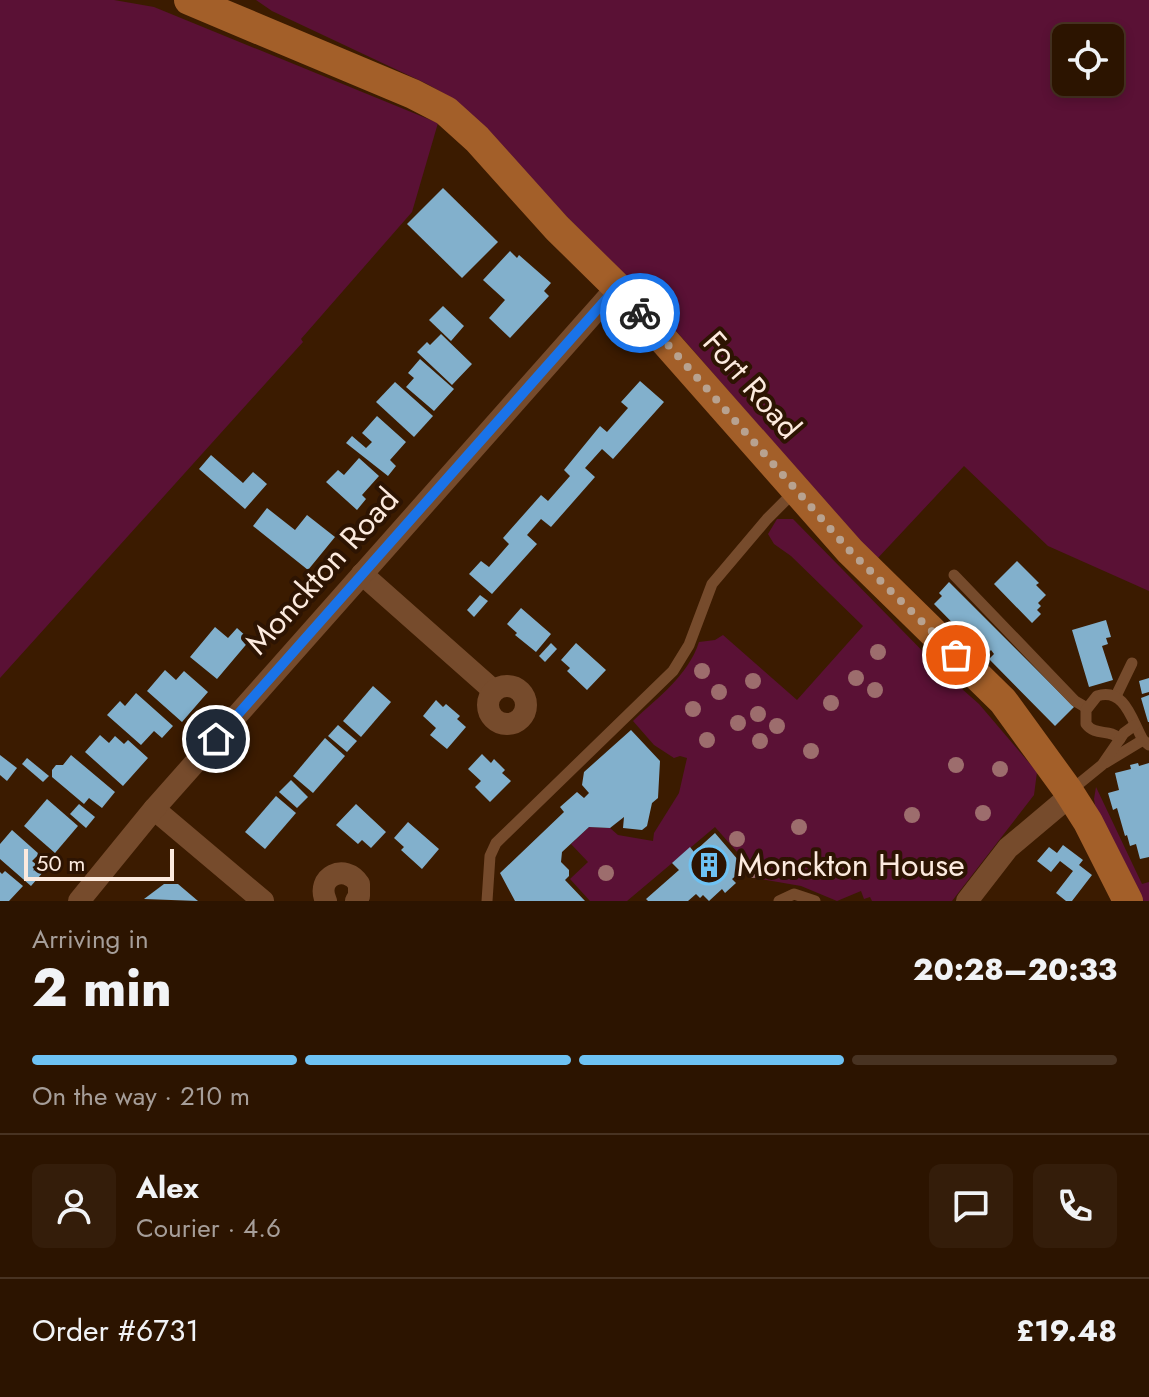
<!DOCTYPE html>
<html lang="en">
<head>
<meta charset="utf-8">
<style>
  :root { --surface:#2c1400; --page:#341d0a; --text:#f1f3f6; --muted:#a69e99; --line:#483322; --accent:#6ec2f3 }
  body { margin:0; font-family:Jost,sans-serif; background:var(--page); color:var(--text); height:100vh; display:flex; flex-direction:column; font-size:30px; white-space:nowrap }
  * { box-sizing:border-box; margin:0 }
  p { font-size:26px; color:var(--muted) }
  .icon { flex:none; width:44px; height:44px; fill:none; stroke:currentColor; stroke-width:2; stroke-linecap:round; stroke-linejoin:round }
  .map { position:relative; height:901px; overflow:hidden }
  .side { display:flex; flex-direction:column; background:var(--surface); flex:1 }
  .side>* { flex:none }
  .fabs { position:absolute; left:1052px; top:24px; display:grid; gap:16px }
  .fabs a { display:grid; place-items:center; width:72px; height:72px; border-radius:12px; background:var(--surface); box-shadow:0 4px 12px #0003,0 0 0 2px var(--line); font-size:40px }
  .scale { position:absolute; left:24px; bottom:20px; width:150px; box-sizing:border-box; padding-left:8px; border:4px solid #fceade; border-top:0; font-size:22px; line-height:28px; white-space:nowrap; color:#fceade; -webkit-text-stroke:6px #2d1402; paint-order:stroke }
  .pin { position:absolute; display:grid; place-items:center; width:68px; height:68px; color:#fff; margin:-34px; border:4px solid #fff; border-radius:50%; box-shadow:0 2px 8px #0007 }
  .courier { position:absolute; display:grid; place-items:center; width:80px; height:80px; margin:-40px; border:6px solid #1a73e8; border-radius:50%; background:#fff; color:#222; box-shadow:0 2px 10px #0007 }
  .head em { font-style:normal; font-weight:800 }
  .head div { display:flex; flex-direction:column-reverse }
  .head { display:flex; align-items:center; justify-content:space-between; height:136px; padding:0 32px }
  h1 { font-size:52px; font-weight:800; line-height:60px }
  .bar { display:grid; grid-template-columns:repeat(4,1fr); gap:12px 8px; align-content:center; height:96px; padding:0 32px }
  .bar i { height:10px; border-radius:6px; background:var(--line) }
  .bar .active { background:var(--accent) }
  .bar p { grid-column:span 4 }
  .line { display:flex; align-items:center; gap:20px; padding:0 32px; border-top:2px solid var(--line) }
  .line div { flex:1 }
  .round { display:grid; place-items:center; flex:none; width:84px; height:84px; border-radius:12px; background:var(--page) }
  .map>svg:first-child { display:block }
  .green { fill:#5a1135; fill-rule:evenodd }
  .building { fill:#82b0cc }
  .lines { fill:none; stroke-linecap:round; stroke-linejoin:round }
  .lane { stroke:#764b2c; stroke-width:11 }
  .street { stroke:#764b2c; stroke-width:22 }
  .secondary { stroke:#a35f29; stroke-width:30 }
  .tree { fill:#9d6d6d }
  .done { stroke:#b8a290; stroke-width:8; stroke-dasharray:0 14.4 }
  .route { stroke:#1a73e8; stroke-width:10 }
  .labels { text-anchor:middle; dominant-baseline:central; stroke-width:8; stroke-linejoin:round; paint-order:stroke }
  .street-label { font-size:32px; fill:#fceade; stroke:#2d1402 }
  .poi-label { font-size:32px; fill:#fceade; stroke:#2d1402; text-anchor:start }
</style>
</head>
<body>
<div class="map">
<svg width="1149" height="901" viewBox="0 0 1149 901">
  <rect width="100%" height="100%" fill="#3b1b00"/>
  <g class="green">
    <polygon points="0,0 114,0 154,7 438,123 412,212 301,339 303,342 0,678"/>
    <path d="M256,0H1149V591L1048,546L964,466L876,560L657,309L450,97L427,84L272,11ZM1066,38H1110V82H1066Z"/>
    <path d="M777,519H793L945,674L979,704L1037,772L1034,795L952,901H872L870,897L864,899L861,891L837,901L801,886L755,878L748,875L753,870L715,827L627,901H590L570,879L588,862L571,844L589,827L610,828L618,835L653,841L654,833L679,793L687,758L680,756L674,758L654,745L633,721C658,697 688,676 699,642L715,640L723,635L797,700L863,626L791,556L774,544L768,534Z"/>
    <polygon points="1096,787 1142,884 1149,882 1149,901 1137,901 1095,805 1094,799"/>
  </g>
  <g class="building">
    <polygon points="443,188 498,242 462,278 407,224"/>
    <polygon points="510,251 517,258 519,255 551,283 544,291 549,296 510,338 489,318 505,300 483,280"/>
    <polygon points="443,306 464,326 451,341 429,320"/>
    <polygon points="441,334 472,364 452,385 417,352 427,342 430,345"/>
    <polygon points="420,359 454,389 434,411 406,387 414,378 408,373"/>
    <polygon points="640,381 664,402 613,459 602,449 585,468 595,477 551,527 541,519 527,535 537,544 492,594 469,574 481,561 489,567 509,544 503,538 541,495 548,501 570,476 564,470 600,426 607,432 628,408 621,402"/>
    <polygon points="395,382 433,416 414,437 376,402"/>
    <polygon points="377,416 406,442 390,460 396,466 388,476 346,443 352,436 366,448 372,442 362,433"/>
    <polygon points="211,455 243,483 253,472 267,484 245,509 199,469"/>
    <polygon points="359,458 379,476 362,495 366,499 357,510 326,482 338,470 344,475"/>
    <polygon points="267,508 295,530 307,515 335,537 308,570 253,526"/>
    <polygon points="1017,561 1039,583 1036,585 1046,595 1038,603 1041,606 1037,610 1041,614 1032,623 994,584"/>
    <polygon points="949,582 1074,707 1055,726 989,659 994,654 991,650 985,656 934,604 942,596 939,593"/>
    <polygon points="480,595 488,601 474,617 467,610"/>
    <polygon points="521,608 551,634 536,652 515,635 517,633 507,624"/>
    <polygon points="1106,620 1111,637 1106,638 1108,644 1102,646 1113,680 1089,687 1072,630"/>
    <polygon points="215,627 228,638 237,628 250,640 217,679 190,657"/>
    <polygon points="551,643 557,649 545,662 539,656"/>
    <polygon points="576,643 606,670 587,690 567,671 570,668 561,660"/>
    <polygon points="165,670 176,680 184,671 208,692 182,722 147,691"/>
    <polygon points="1149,678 1149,692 1142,694 1139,681"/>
    <polygon points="373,686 391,702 361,737 343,721"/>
    <polygon points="136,693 173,726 162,738 154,731 141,745 107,715 120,701 125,706"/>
    <polygon points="1149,695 1149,722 1148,722 1141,698"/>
    <polygon points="436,700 443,707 446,704 460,716 457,719 466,727 447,749 430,735 436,728 423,716"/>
    <polygon points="338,725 357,741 347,752 328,736"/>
    <polygon points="631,730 660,761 658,798 652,803 647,826 642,830 623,828 624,817 610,828 589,827 562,852 561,862 569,870 569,876 565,880 585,901 515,901 500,873 564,812 560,807 577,792 584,798 589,793 582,785 584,772"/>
    <polygon points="100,735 109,743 115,736 124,744 128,740 148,758 123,786 85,752"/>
    <polygon points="325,738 345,756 313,793 293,776"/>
    <polygon points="482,754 491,763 494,759 505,770 502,773 511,781 490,802 475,787 481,781 468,769"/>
    <polygon points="0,755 17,768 7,781 0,775"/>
    <polygon points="71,755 115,792 102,808 89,798 84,804 52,777 52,770 56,765 63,765"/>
    <polygon points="27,758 49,776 43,782 22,764"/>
    <polygon points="1138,763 1139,766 1149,763 1149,857 1140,859 1136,844 1130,846 1127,835 1125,836 1117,808 1113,810 1108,793 1119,790 1115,773 1131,769 1130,765"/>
    <polygon points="291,780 308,797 297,808 279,792"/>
    <polygon points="276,796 296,813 265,849 245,832"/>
    <polygon points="47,799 78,826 55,853 24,826"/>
    <polygon points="79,804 95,817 86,828 70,814"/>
    <polygon points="356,804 386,832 371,848 362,840 358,844 336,825"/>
    <polygon points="408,822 439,849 422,869 401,850 404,847 394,838"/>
    <polygon points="12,830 39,854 32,861 44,871 31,886 0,859 0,844"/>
    <polygon points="715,833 745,868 732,879 736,883 725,893 722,889 709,901 703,895 700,898 696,894 688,901 648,901 646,899 679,870 672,863 690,847 694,852"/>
    <polygon points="1063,845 1083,860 1079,865 1092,875 1072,901 1066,901 1056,893 1073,871 1060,861 1051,872 1037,861 1049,847 1057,853"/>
    <polygon points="5,871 23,886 9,901 0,901 0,872 2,874"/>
    <polygon points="164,884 178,884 198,901 144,899"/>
  </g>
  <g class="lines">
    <g class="lane">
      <polyline points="954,575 1075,701 1087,708"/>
      <polyline points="1116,696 1132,663"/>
      <path d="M1120,739C1109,728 1096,737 1086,724V710L1097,696C1125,687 1132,721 1143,740L1149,745"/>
      <polyline points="1105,763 1143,740"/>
      <polyline points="1070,791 1102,765 1124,733 1135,725"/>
      <polyline points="487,901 490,856 496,843 673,671 689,645 712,584 767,519 795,491"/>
      <polyline points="779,901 794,894 815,901"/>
    </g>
    <g class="street">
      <polyline points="362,574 494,691"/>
      <circle cx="507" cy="705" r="19"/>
      <polyline points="154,809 263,901"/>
      <polyline points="79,901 154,809 617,287"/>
      <path d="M326,901C315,877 345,862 359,884V896L356,901"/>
      <polyline points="967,901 1008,848 1071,795"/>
    </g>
    <polyline class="secondary" points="189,0 413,94 446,111 477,139 557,228 617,287 850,551 1003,701 1067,789 1088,822 1128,901"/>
  </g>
  <g class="tree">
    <circle cx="878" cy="652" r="8"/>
    <circle cx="702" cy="671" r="8"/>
    <circle cx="856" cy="678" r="8"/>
    <circle cx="753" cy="681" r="8"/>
    <circle cx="875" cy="690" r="8"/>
    <circle cx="719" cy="692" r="8"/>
    <circle cx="831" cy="703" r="8"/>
    <circle cx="693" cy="709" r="8"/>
    <circle cx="758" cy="714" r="8"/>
    <circle cx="738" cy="723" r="8"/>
    <circle cx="777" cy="726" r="8"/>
    <circle cx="707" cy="740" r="8"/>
    <circle cx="760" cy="741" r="8"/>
    <circle cx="811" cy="751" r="8"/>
    <circle cx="956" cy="765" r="8"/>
    <circle cx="1000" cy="769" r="8"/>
    <circle cx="983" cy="813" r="8"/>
    <circle cx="912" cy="815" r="8"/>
    <circle cx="799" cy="827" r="8"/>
    <circle cx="737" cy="839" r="8"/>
    <circle cx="753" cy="870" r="8"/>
    <circle cx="606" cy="873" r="8"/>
  </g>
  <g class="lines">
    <polyline class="done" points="640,313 850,551 956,655"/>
    <polyline class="route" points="216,739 617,287 640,313"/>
  </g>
  <defs>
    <symbol id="building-ring" viewBox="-11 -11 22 22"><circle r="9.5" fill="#2d1402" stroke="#6ec2f3" stroke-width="1.5"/><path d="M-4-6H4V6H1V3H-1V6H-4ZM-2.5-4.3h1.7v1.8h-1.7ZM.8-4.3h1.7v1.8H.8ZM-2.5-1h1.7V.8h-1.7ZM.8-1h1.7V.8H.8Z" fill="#6ec2f3"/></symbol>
  </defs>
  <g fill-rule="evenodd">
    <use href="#building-ring" x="687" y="843" width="44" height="44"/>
  </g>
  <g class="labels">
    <g class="street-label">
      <text transform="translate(752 385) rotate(49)">Fort Road</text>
      <text transform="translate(322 571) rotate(-48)">Monckton Road</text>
    </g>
    <g class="poi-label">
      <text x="737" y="865">Monckton House</text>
    </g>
  </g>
</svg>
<div class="fabs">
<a><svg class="icon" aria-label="locate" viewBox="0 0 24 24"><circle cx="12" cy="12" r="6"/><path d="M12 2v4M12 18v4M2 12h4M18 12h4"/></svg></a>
</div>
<div class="scale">50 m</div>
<div class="pin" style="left:956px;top:655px;background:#ea580c"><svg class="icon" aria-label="bag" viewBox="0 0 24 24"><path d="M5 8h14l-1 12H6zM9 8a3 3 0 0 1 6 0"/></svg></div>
<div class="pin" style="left:216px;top:739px;background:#1f2937"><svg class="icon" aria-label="home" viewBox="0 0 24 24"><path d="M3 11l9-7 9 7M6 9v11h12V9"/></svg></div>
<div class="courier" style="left:640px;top:313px"><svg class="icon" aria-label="bike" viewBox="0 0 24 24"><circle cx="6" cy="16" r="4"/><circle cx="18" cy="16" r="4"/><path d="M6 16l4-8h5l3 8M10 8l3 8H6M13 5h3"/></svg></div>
</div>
<section class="side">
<div class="head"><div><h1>2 min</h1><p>Arriving in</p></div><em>20:28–20:33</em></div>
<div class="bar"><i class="active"></i><i class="active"></i><i class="active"></i><i></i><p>On the way · 210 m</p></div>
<div class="line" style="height:144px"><a class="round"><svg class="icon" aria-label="person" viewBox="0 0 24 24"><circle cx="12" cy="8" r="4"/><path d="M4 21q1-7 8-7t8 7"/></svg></a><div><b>Alex</b><p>Courier · 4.6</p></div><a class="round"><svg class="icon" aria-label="chat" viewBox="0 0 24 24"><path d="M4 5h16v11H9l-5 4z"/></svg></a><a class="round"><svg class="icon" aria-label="phone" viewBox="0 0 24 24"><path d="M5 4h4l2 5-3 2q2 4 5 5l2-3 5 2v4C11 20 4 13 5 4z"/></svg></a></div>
<div class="line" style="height:104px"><div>Order #6731</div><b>£19.48</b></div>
</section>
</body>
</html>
